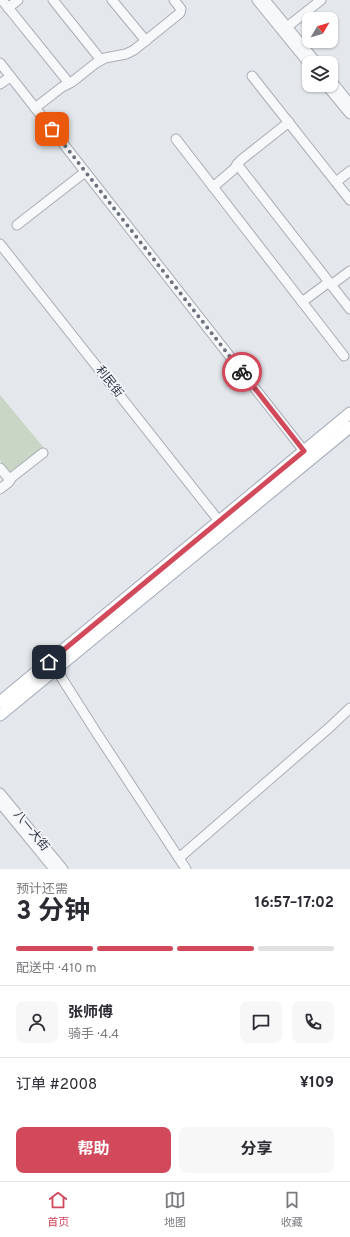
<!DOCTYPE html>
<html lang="zh">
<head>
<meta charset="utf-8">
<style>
  :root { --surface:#fff; --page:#f7f7f7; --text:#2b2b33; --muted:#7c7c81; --line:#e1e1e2; --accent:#d1495b }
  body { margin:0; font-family:Overpass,"Noto Sans SC",sans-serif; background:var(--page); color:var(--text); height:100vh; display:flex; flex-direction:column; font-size:15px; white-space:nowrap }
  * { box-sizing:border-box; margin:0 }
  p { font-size:13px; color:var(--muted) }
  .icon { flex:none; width:22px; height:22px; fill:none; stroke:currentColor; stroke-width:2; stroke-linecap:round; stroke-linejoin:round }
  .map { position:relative; height:869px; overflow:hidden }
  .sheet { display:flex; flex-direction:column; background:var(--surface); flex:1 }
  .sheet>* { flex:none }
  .needle { width:26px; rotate:52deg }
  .tools { position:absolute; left:302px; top:12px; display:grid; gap:8px }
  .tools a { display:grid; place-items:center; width:36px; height:36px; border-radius:8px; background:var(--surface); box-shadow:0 1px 3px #0004; font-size:20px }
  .pin { position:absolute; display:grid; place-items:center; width:34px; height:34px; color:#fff; margin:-17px; border-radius:8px; box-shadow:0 2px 6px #0006 }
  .courier { position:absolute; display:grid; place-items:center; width:40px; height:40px; margin:-20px; border:3px solid #d1495b; border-radius:50%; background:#fff; color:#222; box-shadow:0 1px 5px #0007 }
  .head em { font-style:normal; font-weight:700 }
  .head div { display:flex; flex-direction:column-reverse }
  .head { display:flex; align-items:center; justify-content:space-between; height:68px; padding:0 16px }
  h1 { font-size:26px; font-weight:700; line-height:30px }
  .bar { display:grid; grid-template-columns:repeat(4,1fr); gap:6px 4px; align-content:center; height:48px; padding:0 16px }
  .bar i { height:5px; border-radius:3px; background:var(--line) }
  .bar .current { background:var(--accent) }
  .bar p { grid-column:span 4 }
  .line { display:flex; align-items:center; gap:10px; padding:0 16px; border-top:1px solid var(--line) }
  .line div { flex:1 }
  .round { display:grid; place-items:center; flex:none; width:42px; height:42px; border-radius:8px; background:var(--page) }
  .primary-button { display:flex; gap:8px; margin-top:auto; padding:8px 16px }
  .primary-button a { flex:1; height:46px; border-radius:8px; background:var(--accent); color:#fff; font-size:16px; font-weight:700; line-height:46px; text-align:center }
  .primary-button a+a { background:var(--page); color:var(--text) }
  .dock { display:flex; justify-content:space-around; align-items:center; height:56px; border-top:1px solid var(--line); background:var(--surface); font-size:11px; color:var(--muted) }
  .dock a { display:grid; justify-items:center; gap:2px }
  .dock .current { color:var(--accent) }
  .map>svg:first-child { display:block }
  .green { fill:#c9d6c5 }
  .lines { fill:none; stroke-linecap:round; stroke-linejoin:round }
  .minor-casing { stroke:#a9aeb7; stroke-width:11 }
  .major-casing { stroke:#a3abb8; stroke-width:13 }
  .minor { stroke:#f7f8fa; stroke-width:9 }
  .major { stroke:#fff; stroke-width:11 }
  .done { stroke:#6c737f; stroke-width:4; stroke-dasharray:0 7.2 }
  .route { stroke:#d1495b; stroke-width:5 }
  .labels { text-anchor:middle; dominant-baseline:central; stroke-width:3.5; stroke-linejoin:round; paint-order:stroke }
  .street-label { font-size:12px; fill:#2b3445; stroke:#f4f6f9 }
</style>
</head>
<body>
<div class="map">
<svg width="350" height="869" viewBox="0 0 350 869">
  <rect width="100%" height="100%" fill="#e4e7ec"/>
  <polygon class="green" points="0,395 44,448 12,472 9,472 0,460"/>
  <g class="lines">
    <defs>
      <g id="minor">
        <polyline points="2,0 69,83"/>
        <polyline points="53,0 101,60"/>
        <polyline points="112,0 146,41"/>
        <polyline points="257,0 309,64"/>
        <polyline points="265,0 317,63"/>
        <polyline points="8,8 18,0"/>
        <polyline points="287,27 321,0"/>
        <polyline points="0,63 304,451"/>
        <polyline points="252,76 350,200"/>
        <polyline points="331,80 350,104"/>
        <polyline points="0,84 10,77"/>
        <polyline points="326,85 350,114"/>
        <polyline points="35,108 62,87 72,82 96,63 105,58 126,54 134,50 180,13 181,9 174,0"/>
        <polyline points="176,139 344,356"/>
        <polyline points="237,164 350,309"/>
        <polyline points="336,182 350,171"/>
        <polyline points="213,187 233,170 241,160 289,122"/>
        <polyline points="17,225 85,172"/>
        <polyline points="0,244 219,521"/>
        <polyline points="331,285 350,271"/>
        <polyline points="302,302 329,282"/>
        <polyline points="0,468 10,480"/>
        <polyline points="0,489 9,482 11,478 43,453"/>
        <polyline points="56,669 96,732 186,869"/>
        <polyline points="0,793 63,869"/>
        <polyline points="0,803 54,869"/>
        <polyline points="179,858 330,727 350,708"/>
      </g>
      <g id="major">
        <polyline points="0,702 350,413"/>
        <polyline points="0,715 350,427"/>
      </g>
    </defs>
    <use href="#minor" class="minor-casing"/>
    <use href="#major" class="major-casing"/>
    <use href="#minor" class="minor"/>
    <use href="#major" class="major"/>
  </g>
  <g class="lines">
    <polyline class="done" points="52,129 242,372"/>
    <polyline class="route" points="49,662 304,451 242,372"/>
  </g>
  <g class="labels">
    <g class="street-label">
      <text transform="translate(109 382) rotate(52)">利民街</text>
      <text transform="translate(31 831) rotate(51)">八一大街</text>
    </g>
  </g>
</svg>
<div class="tools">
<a><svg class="needle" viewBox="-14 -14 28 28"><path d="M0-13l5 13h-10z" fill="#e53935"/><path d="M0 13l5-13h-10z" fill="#7c7c81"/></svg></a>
<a><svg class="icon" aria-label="layers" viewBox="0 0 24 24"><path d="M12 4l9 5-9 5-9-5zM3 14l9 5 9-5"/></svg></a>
</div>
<div class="pin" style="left:52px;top:129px;background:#ea580c"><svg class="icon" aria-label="bag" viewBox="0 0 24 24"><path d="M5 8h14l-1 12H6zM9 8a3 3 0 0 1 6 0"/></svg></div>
<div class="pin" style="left:49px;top:662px;background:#1f2937"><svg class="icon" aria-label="home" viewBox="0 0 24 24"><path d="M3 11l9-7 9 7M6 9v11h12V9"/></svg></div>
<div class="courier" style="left:242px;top:372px"><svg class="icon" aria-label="bike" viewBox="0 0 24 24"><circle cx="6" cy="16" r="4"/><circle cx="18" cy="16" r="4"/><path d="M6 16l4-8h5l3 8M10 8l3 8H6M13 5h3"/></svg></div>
</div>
<section class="sheet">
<div class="head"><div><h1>3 分钟</h1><p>预计还需</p></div><em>16:57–17:02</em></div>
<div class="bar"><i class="current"></i><i class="current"></i><i class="current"></i><i></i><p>配送中 · 410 m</p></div>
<div class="line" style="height:72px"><a class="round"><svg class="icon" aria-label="person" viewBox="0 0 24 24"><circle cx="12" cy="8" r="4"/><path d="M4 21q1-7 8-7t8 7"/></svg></a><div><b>张师傅</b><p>骑手 · 4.4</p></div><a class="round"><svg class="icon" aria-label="chat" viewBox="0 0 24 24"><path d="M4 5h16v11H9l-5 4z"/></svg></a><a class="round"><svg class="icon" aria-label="phone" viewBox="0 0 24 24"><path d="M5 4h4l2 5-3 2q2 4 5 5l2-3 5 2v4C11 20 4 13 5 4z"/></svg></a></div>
<div class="line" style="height:52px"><div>订单 #2008</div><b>¥109</b></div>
<div class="primary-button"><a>帮助</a><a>分享</a></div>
</section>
<nav class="dock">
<a class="current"><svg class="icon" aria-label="home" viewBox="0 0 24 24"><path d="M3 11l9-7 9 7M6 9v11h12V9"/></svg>首页</a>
<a><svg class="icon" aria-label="map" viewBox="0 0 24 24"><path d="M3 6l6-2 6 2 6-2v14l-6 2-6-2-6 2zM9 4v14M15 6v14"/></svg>地图</a>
<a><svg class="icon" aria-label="saved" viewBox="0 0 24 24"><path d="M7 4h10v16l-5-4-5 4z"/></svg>收藏</a>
</nav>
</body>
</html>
